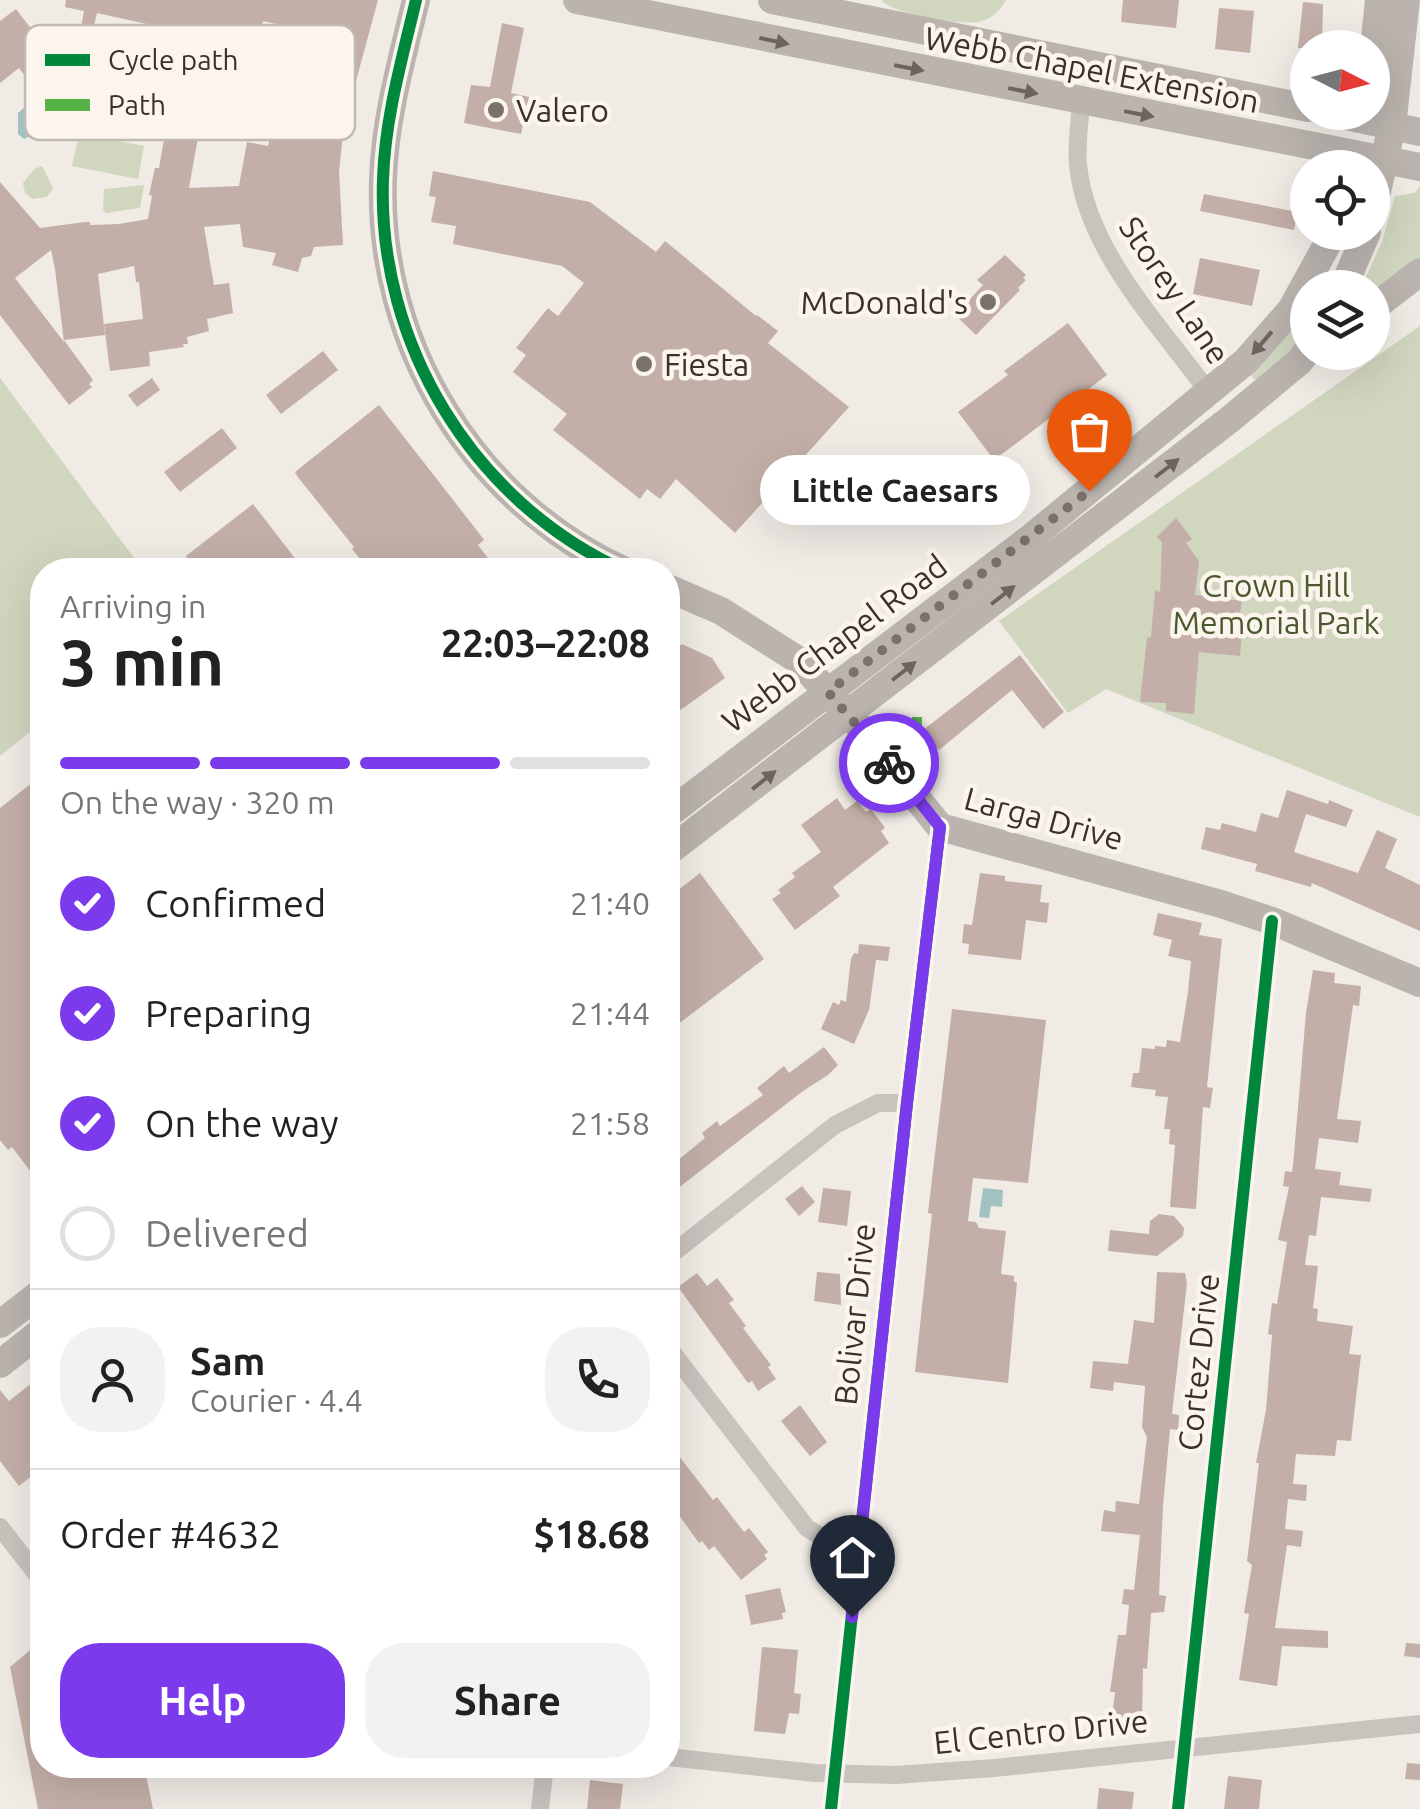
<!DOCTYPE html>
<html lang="en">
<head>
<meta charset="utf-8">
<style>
  :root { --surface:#fff; --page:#f2f2f2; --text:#222; --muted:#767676; --line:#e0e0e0; --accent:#7c3aed }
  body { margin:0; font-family:Ubuntu,sans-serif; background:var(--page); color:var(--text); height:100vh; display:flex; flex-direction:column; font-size:38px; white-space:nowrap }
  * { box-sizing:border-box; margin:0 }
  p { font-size:32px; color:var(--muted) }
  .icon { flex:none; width:55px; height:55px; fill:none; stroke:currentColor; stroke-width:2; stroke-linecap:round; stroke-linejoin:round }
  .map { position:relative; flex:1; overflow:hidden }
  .panel { position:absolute; left:30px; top:558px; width:650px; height:1220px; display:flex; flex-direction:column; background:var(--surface); border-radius:40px; box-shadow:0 10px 40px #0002 }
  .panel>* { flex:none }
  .needle { width:65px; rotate:96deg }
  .fabs { position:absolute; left:1290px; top:30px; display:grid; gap:20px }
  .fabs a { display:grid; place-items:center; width:100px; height:100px; border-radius:50%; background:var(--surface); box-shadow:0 10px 40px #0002; font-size:50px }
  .pin { position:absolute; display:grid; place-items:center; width:85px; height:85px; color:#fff; margin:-102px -42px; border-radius:50% 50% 50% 0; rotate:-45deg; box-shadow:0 0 10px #0007 }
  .pin .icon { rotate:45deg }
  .courier { position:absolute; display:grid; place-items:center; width:100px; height:100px; margin:-50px; border:8px solid #7c3aed; border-radius:50%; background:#fff; color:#222; box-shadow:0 2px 12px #0007 }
  .bubble { position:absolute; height:70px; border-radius:35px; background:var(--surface); box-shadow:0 10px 40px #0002; font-size:32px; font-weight:700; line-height:70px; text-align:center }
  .summary em { font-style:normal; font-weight:700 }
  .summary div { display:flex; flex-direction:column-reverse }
  .summary { display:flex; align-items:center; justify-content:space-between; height:170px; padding:0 30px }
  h1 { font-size:65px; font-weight:700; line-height:75px }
  .bar { display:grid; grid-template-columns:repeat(4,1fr); gap:15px 10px; align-content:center; height:120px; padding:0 30px }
  .bar i { height:12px; border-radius:8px; background:var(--line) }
  .bar .current { background:var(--accent) }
  .bar p { grid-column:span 4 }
  .line { display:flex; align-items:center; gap:25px; padding:0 30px; border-top:2px solid var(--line) }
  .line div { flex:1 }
  .round { display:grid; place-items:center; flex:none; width:105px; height:105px; border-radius:40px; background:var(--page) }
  ol { padding:0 30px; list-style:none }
  li { display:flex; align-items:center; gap:30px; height:110px }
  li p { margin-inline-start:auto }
  li .icon { padding:10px; border-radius:50%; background:var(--accent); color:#fff; stroke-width:4 }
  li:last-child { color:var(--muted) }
  li i { width:55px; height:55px; border:5px solid var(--line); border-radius:50% }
  .action { display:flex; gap:20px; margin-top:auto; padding:20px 30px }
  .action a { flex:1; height:115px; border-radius:40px; background:var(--accent); color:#fff; font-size:40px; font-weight:700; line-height:115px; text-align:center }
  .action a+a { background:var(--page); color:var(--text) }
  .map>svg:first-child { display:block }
  .green { fill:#d1d6bf }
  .water { fill:#a1c2c1 }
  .building { fill:#c3afa7; fill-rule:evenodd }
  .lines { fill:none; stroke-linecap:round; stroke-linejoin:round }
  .street { stroke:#c9c3be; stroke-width:18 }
  .secondary { stroke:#bab3ae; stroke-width:28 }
  .quiet { stroke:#57b246; stroke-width:10; stroke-dasharray:20 10; stroke-linecap:butt }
  .cycleway-casing { stroke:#fbf5ee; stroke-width:19 }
  .cycleway { stroke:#00873e; stroke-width:12 }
  .oneway { fill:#6e645f }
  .done { stroke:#7a716c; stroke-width:10; stroke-dasharray:0 18 }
  .route { stroke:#7c3aed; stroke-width:12 }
  .poi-dot { fill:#7a716c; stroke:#fbf5ee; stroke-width:4 }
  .labels { text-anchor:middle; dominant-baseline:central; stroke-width:9; stroke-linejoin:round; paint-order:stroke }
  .street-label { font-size:32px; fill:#3b302b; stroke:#fbf5ee }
  .poi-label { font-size:32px; fill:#3b302b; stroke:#fbf5ee; text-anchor:start }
  .park-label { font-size:32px; fill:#4a5a2e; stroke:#fbf5ee }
  .key { fill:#fbf5ee; stroke:#c1bab4; stroke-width:2.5 }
  .key-label { font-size:28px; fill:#3b302b }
</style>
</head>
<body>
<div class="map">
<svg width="1420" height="1809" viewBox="0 0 1420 1809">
  <rect width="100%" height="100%" fill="#f0ebe5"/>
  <g class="green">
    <path d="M881,0H1006C1000,10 993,18 982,21C964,27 893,14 881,0Z"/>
    <polygon points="79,134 144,146 138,179 72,166"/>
    <polygon points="42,166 53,188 47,197 33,199 25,193 23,183 34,169"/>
    <polygon points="144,185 140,208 106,213 103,210 104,189"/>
    <polygon points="1420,185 1420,263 1373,299 1372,288 1361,288 1382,242 1395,196 1415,193"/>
    <polygon points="1307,305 1307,333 1258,384 1250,374"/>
    <polygon points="1420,326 1420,817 1106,689 1068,713 999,621"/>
    <polygon points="0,378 143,570 42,570 42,722 0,756"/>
  </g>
  <g class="water">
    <polygon points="25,107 35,109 37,115 30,136 24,139 18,134 18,113"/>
    <polygon points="983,1188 1003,1190 1002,1207 991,1206 989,1218 979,1217"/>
  </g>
  <g class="building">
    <path d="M66,0H378L344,125L339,171L343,245L314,247L311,256L302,258L298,272L272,265L276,253L243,247L240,224L204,227L214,285L229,283L233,313L207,319L209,331L187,337L188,344H183L184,347L149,352L150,366L110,371L104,324L143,319L139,282H136L134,266L98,274L105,335L64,340L93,380L89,384L92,387L69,405L0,315V182L40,228L85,222H90V225L119,224L148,219L152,196L149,195L155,168H159L166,128L118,118V116L108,113L109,109L56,98L55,103L41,97L19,68L0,83V21L16,9L61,68L121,81L126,58L170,68L166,89L217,99L211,128L200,126L189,188L239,186L247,142L268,146L275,116L278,117L280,111L298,116L310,75L317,33L263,21L258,45L229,38L228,42L97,13L90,42L79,40L84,11L65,7ZM51,250L55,269L64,342L15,278Z"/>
    <polygon points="1123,0 1179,0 1176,28 1121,22"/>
    <polygon points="1303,2 1323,4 1322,48 1298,48"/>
    <polygon points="1219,8 1254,11 1250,53 1215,49"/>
    <polygon points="502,23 524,28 511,93 529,97 521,134 464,123 471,85 490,87"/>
    <polygon points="433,171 590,202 656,252 665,241 756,316 757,315 778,331 768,343 849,407 735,533 676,479 660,499 647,489 640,499 553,430 567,414 513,372 526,355 516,348 548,308 558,316 584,283 562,266 453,244 456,226 431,222 436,197 429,196"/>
    <polygon points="1204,194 1298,212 1294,230 1200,211"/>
    <polygon points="1005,255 1026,275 1023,278 1026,280 1018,288 1020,290 976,335 955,315 983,285 977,280"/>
    <polygon points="1200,258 1260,270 1252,306 1193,294"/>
    <polygon points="1068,323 1107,375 994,460 958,412 1008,375 1004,371"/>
    <polygon points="323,351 338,370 281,414 266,395"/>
    <polygon points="152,378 160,390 137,407 128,395"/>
    <polygon points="379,405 482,537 484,540 478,545 497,570 369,570 352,549 354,547 297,476 295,472"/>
    <polygon points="222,428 237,448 180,492 164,472"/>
    <polygon points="253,504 304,570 196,570 186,556"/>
    <polygon points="1176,518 1192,539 1186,543 1199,561 1195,595 1242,601 1237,632 1242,633 1240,656 1199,652 1194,714 1166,711 1166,703 1140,702 1147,638 1151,637 1155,590 1160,592 1162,542 1157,537"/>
    <polygon points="682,644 712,658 725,678 668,719 668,655"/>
    <polygon points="1020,655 1064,712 1043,729 1012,690 939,750 923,730"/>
    <polygon points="42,775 42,1163 31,1172 12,1147 8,1150 0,1140 0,808"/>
    <polygon points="1287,790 1328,804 1329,800 1353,810 1346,827 1306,814 1294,852 1358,873 1377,830 1397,839 1385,868 1420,885 1420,931 1312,883 1311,887 1255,871 1257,864 1201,849 1206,827 1220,830 1222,823 1256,832 1261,813 1278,818"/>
    <polygon points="837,798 845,810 857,801 866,812 871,809 885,828 881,831 889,843 833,887 840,896 795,930 772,899 781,893 778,890 795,877 792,873 821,852 801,825"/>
    <polygon points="700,873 764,959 673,1028 668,1020 668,898"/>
    <polygon points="980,873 1005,876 1005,881 1042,885 1040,902 1049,903 1047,923 1026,920 1021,960 968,954 969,944 962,943 964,924 972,925"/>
    <polygon points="1158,913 1202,923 1199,935 1222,939 1207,1087 1213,1088 1210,1108 1203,1107 1196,1209 1170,1207 1175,1145 1169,1144 1170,1129 1164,1129 1168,1097 1155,1096 1156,1090 1131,1087 1133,1073 1139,1073 1142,1048 1155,1049 1155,1046 1166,1047 1167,1040 1180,1042 1188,992 1191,961 1168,956 1172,940 1153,935"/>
    <polygon points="859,944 890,947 888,961 876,960 869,1010 854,1044 821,1029 833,1002 839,1005 841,1000 846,1002 851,959 854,953 858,954"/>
    <polygon points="1313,970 1335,973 1334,983 1361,986 1359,1006 1353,1005 1337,1119 1361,1121 1358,1143 1319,1138 1315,1169 1341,1172 1339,1185 1372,1189 1370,1202 1321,1197 1316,1236 1309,1235 1305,1265 1318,1266 1313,1308 1318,1309 1317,1321 1353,1326 1349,1354 1361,1355 1351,1441 1337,1440 1335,1456 1296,1454 1293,1484 1307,1485 1306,1501 1288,1499 1285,1529 1303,1531 1301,1547 1287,1545 1275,1628 1328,1631 1328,1648 1282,1646 1277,1686 1239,1680 1249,1614 1244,1613 1252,1565 1247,1561 1259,1463 1256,1463 1266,1410 1272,1335 1268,1334 1272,1303 1277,1304 1287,1242 1278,1240 1289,1187 1283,1186 1285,1171 1292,1172 1293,1166 1306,1013"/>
    <polygon points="952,1009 1046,1020 1028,1183 973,1178 968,1221 976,1222 979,1228 1006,1231 1001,1274 1014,1276 1014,1282 1017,1282 1008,1383 915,1372 932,1214 928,1213"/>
    <polygon points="824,1047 838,1065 828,1075 803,1091 668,1196 668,1150 677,1161 705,1138 702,1133 717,1121 720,1126 763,1095 757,1088 784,1066 789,1073"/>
    <polygon points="802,1186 815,1202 799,1216 785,1199"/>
    <polygon points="823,1188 851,1191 847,1226 818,1222"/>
    <polygon points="1159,1214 1174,1216 1184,1228 1183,1236 1157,1256 1108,1251 1110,1230 1149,1234 1150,1221"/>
    <polygon points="817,1272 840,1274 841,1305 814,1301"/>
    <polygon points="1157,1272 1185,1273 1187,1283 1172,1414 1179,1415 1178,1430 1170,1429 1163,1506 1159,1595 1166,1596 1164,1612 1151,1613 1147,1669 1143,1668 1142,1719 1112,1717 1115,1692 1110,1692 1118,1635 1126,1635 1129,1605 1122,1604 1124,1589 1134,1590 1140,1535 1101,1531 1104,1510 1115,1512 1116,1501 1139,1504 1147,1437 1142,1427 1145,1386 1114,1382 1113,1391 1090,1388 1093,1361 1128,1364 1134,1320 1154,1323"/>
    <polygon points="697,1273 707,1286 717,1278 734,1300 729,1303 746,1326 743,1328 771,1365 768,1367 776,1379 758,1391 752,1381 748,1383 678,1287"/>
    <polygon points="42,1375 42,1468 19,1486 0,1461 0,1390 9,1401"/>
    <polygon points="800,1405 827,1442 810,1456 781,1421"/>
    <polygon points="668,1442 713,1500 717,1497 744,1532 749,1528 768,1552 764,1555 767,1559 741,1580 714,1546 709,1550 702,1541 699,1543 668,1500"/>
    <polygon points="780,1588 786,1612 782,1613 783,1619 751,1625 745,1595"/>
    <polygon points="42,1640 42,1765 144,1765 153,1809 38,1809 10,1667"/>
    <polygon points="1406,1643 1420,1644 1420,1658 1404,1656"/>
    <polygon points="762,1647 798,1650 794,1693 801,1694 799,1714 789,1713 785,1734 754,1731"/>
    <polygon points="1407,1763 1420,1764 1420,1780 1405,1779"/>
    <polygon points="1228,1776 1262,1780 1259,1809 1224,1809"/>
    <polygon points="590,1780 623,1784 620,1809 587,1809"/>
    <polygon points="1099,1788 1134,1792 1132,1809 1097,1809"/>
  </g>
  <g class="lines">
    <g class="street">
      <path d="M1081,102C1080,122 1076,145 1078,165C1087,252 1160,325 1209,393"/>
      <polyline points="668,1257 835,1125 878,1103 907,1103"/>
      <polyline points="668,1347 807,1528 830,1542 859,1548"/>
      <polyline points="0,1527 42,1581"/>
      <polyline points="668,1757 815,1773 896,1775 994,1768 1420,1724"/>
      <polyline points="540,1809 545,1765"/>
      <polyline points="831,1809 907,1103 940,827"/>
      <polyline points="1178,1809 1272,921"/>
    </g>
    <g class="secondary">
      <path d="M416,0C402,59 385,118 383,179C377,344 474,502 623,570"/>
      <polyline points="577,0 1420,167"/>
      <polyline points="772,0 1308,108"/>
      <polyline points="1372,66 1379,0"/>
      <polyline points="1328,112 1420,132"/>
      <polyline points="1372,213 1392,126 1406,0"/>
      <polyline points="1343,288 1367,232"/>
      <polyline points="1372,309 1420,272"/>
      <polyline points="668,588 721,611 798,660 859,726 940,827 1221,904 1272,921 1420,983"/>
      <polyline points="668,814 1028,540 1246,361 1291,310 1334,232"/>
      <polyline points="668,852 1229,420 1299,362 1308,350"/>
      <polyline points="0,1324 42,1292"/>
      <polyline points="0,1364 42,1331"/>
    </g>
    <polyline class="quiet" points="917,717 916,758 923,771"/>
    <defs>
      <g id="cycleway">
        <path d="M416,0C402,59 385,118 383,179C377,344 474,502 623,570"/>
        <polyline points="831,1809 907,1103 940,827"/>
        <polyline points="1178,1809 1272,921"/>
      </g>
    </defs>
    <use href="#cycleway" class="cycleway-casing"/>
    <use href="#cycleway" class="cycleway"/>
  </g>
  <defs><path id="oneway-solid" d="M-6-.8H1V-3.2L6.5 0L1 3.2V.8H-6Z" transform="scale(2.5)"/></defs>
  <g class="oneway">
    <use href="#oneway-solid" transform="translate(774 41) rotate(12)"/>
    <use href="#oneway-solid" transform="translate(909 68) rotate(11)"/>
    <use href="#oneway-solid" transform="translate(1023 91) rotate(11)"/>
    <use href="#oneway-solid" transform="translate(1139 114) rotate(11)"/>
    <use href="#oneway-solid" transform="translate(1262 343) rotate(131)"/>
    <use href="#oneway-solid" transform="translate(1167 468) rotate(-38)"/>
    <use href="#oneway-solid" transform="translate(1003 595) rotate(-38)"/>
    <use href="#oneway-solid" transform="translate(904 671) rotate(-38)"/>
    <use href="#oneway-solid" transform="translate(764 780) rotate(-38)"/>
  </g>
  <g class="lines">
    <polyline class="done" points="889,763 828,692 1089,491"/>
    <polyline class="route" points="852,1617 907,1103 940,827 889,763"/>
  </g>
  <g class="poi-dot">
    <circle cx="496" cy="110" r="10"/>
    <circle cx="988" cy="302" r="10"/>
    <circle cx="644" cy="364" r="10"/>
  </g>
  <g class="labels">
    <g class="street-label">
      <text transform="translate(1092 69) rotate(11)">Webb Chapel Extension</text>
      <text transform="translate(1175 290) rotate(56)">Storey Lane</text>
      <text transform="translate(834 643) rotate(-37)">Webb Chapel Road</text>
      <text transform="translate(1044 818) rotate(15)">Larga Drive</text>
      <text transform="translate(854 1314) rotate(-84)">Bolivar Drive</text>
      <text transform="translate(1198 1362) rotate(-84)">Cortez Drive</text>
      <text transform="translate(1041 1731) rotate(-6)">El Centro Drive</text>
    </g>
    <g class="poi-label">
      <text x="516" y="110">Valero</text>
      <text x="968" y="302" text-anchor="end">McDonald's</text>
      <text x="664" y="364">Fiesta</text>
    </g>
    <g class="park-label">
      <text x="1276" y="585">Crown Hill<tspan x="1276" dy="37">Memorial Park</tspan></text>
    </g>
  </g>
  <rect x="25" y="25" width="330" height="115" rx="15" class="key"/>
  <rect x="45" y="54" width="45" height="12" fill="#00873e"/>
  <rect x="45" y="99" width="45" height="12" fill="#57b246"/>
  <g class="key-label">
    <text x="108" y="70">Cycle path</text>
    <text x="108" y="115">Path</text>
  </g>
</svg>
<div class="fabs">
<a><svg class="needle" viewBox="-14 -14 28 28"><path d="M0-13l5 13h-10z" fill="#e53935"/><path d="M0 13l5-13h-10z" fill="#767676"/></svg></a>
<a><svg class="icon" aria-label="locate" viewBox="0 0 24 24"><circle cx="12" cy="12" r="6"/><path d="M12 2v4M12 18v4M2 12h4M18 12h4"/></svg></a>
<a><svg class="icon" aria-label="layers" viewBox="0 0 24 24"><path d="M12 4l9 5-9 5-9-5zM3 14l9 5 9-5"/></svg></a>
</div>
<div class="pin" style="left:1089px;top:491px;background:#ea580c"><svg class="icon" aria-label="bag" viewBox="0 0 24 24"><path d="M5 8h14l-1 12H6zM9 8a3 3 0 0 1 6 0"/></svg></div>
<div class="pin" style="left:852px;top:1617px;background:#1f2937"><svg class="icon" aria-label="home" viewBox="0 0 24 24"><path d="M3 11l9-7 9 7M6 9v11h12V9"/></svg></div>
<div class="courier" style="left:889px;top:763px"><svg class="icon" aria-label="bike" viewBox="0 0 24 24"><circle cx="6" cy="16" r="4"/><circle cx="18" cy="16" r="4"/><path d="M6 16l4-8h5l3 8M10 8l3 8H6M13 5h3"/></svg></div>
<div class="bubble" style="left:760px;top:455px;width:270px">Little Caesars</div>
<section class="panel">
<div class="summary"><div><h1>3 min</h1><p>Arriving in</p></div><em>22:03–22:08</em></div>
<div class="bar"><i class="current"></i><i class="current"></i><i class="current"></i><i></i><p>On the way · 320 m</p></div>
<ol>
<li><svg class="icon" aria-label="check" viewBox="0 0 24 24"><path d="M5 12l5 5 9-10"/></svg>Confirmed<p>21:40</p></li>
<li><svg class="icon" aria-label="check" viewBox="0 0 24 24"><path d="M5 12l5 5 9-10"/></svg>Preparing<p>21:44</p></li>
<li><svg class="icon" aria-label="check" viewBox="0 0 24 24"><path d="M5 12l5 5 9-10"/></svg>On the way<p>21:58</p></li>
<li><i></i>Delivered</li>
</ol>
<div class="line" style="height:180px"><a class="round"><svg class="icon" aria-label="person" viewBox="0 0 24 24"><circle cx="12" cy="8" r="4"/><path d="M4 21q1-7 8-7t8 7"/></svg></a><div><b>Sam</b><p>Courier · 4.4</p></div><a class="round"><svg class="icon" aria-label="phone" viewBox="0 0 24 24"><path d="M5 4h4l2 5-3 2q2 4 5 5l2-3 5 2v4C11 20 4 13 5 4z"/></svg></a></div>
<div class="line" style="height:130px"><div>Order #4632</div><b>$18.68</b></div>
<div class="action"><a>Help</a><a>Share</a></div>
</section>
</div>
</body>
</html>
